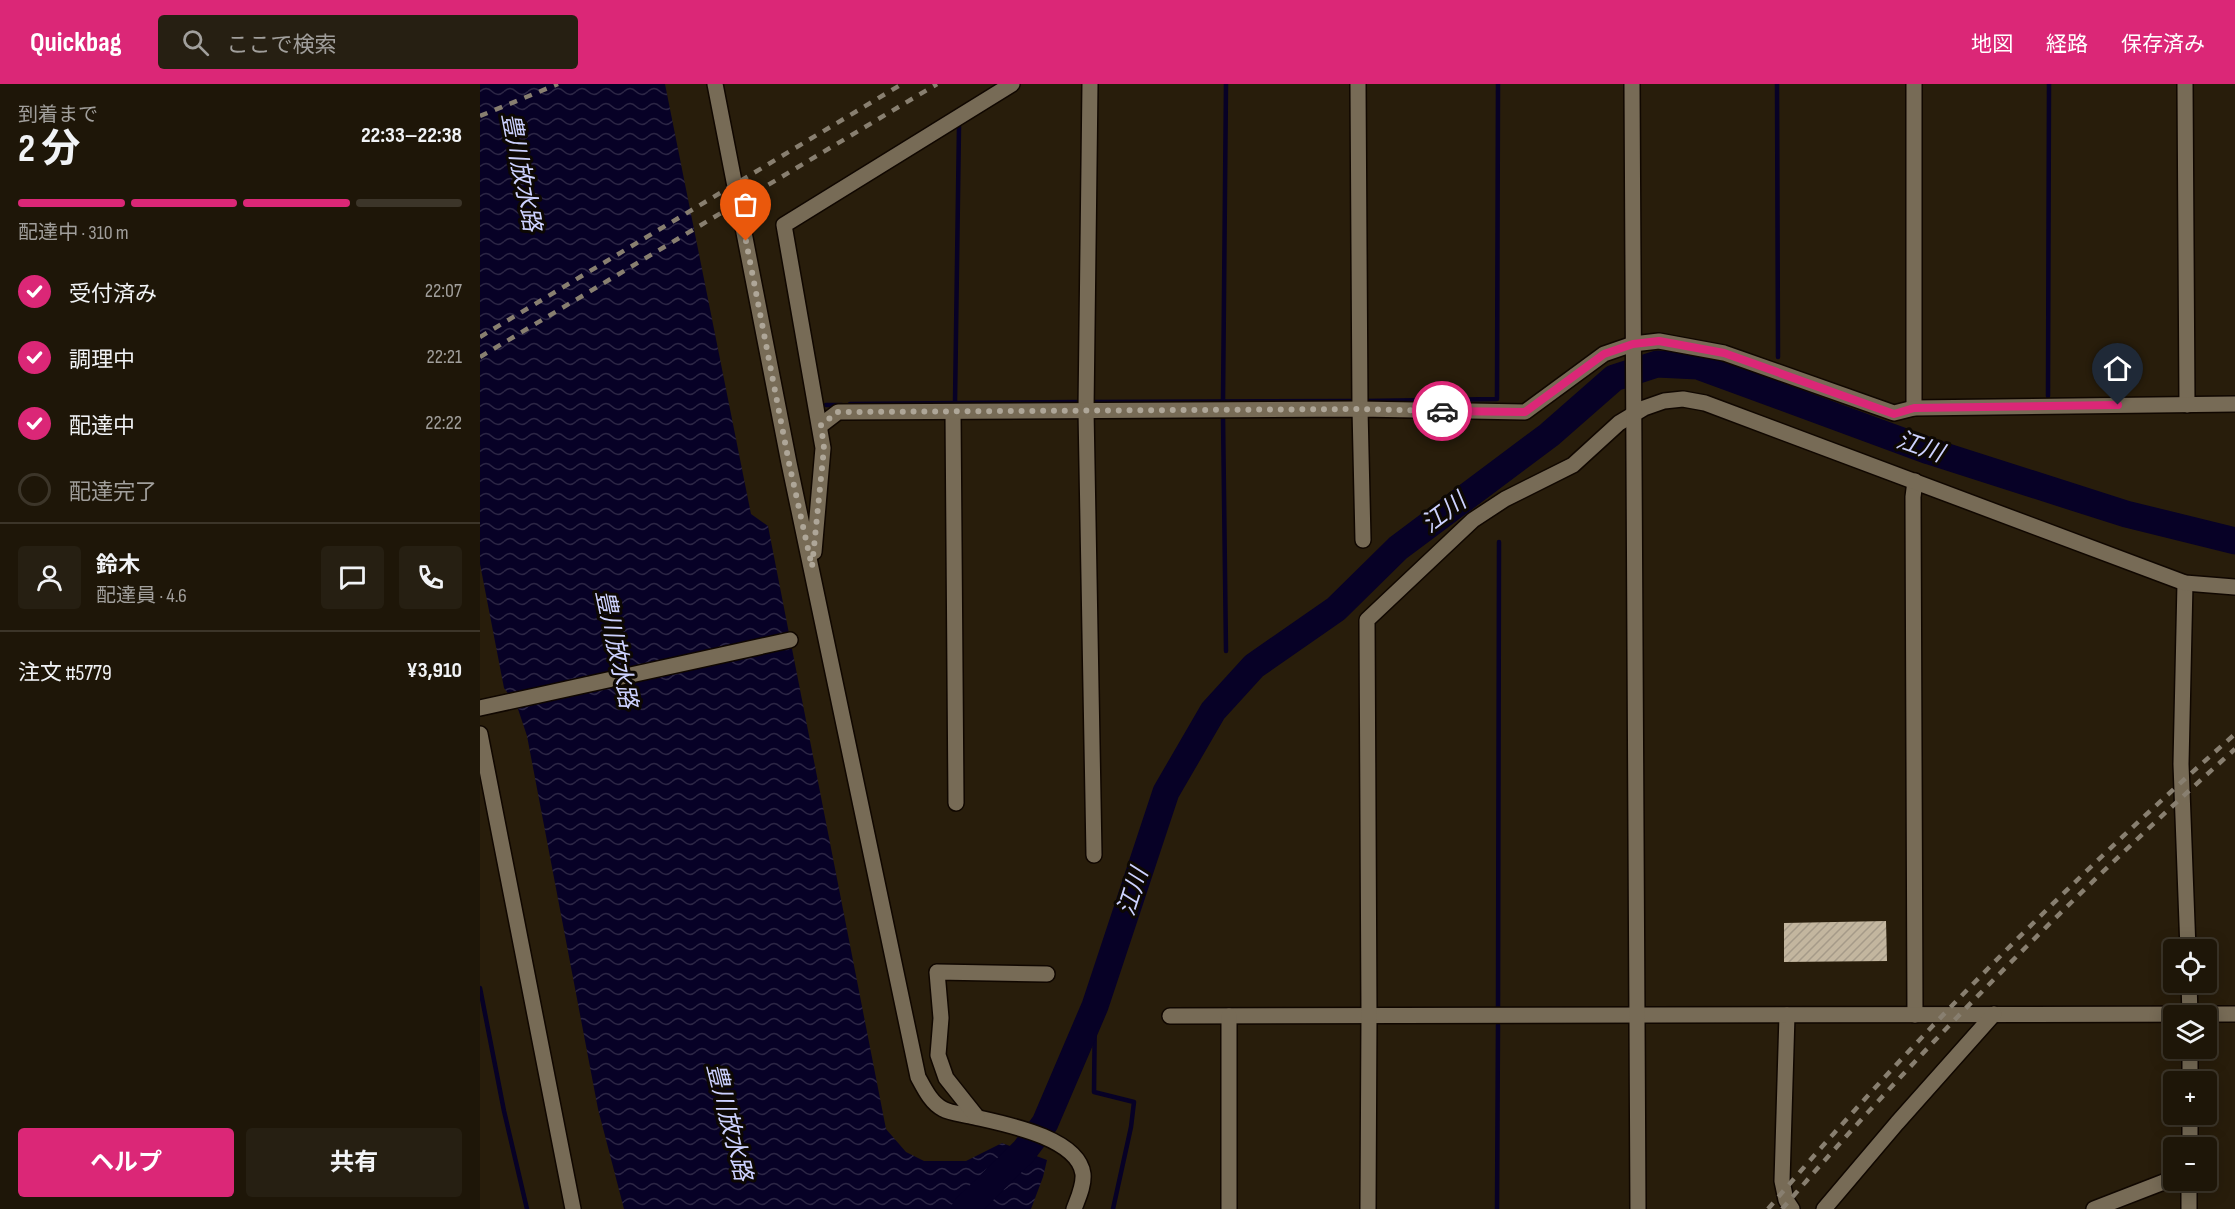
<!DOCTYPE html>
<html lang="ja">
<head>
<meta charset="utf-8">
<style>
  :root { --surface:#1e1608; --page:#261f12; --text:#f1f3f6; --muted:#a19f9c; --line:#3c3529; --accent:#db2777 }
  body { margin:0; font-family:"Sofia Sans Condensed","Noto Sans JP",sans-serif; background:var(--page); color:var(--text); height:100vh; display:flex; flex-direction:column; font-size:22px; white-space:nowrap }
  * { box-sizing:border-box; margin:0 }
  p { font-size:20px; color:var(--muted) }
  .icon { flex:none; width:33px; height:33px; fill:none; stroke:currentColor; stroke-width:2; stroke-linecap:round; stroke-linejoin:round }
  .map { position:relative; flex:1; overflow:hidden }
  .drawer { display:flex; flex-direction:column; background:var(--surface); width:480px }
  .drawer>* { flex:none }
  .tools { position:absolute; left:1683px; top:855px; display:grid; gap:12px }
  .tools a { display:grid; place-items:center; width:54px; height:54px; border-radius:6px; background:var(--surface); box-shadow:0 3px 15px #0003,0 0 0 2px var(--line); font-size:30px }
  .pin { position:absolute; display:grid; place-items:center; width:51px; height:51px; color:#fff; margin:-62px -26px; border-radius:50% 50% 50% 0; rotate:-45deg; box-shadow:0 0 6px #0007 }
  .pin .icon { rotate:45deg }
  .courier { position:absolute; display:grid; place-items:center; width:60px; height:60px; margin:-30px; border:4px solid #db2777; border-radius:50%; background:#fff; color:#222; box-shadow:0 2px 8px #0007 }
  .headline em { font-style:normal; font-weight:700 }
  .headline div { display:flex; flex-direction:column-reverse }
  .headline { display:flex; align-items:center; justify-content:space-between; height:102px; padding:0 18px }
  h1 { font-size:39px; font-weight:700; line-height:45px }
  .bar { display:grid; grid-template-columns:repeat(4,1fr); gap:9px 6px; align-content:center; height:72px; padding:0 18px }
  .bar i { height:8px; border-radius:4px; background:var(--line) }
  .bar .selected { background:var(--accent) }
  .bar p { grid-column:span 4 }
  .line { display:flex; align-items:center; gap:15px; padding:0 18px; border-top:2px solid var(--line) }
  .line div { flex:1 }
  .round { display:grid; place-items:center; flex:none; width:63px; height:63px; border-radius:6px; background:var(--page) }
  ol { padding:0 18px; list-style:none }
  li { display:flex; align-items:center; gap:18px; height:66px }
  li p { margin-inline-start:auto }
  li .icon { padding:6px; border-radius:50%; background:var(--accent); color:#fff; stroke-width:4 }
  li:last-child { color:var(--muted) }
  li i { width:33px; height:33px; border:3px solid var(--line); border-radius:50% }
  .button { display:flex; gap:12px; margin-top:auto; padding:12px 18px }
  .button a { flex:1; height:69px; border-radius:6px; background:var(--accent); color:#fff; font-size:24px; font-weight:700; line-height:69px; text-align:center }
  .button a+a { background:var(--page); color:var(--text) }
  header { display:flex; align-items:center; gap:36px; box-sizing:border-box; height:84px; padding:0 30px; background:var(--accent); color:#fff }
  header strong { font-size:28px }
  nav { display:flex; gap:33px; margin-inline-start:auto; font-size:21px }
  .search { width:420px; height:54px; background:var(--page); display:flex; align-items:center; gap:15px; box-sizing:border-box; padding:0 21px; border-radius:6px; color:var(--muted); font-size:22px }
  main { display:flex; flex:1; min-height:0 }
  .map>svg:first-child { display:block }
  .water { fill:url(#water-waves) }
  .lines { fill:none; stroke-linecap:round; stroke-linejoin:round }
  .stream { stroke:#070126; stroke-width:4.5 }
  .river { stroke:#070126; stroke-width:27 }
  .building { fill:url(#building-hatch) }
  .street-casing { stroke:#100700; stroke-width:18 }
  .secondary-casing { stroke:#100700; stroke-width:18 }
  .street { stroke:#776b56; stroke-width:15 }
  .secondary { stroke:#776b56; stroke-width:15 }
  .rail { stroke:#887f70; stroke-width:4.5; stroke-dasharray:8 8; stroke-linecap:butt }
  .done { stroke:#aea698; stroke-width:6; stroke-dasharray:0 10.8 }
  .route { stroke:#db2777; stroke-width:8 }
  .labels { text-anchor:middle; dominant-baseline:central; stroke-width:6; stroke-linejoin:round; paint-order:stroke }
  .water-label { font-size:24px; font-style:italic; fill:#cdd2ff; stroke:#0d0803 }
</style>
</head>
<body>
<header>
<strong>Quickbag</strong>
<div class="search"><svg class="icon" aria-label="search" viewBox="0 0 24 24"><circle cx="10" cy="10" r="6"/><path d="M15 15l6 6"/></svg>ここで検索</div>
<nav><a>地図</a><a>経路</a><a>保存済み</a></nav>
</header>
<main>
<section class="drawer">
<div class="headline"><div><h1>2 分</h1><p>到着まで</p></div><em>22:33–22:38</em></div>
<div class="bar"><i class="selected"></i><i class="selected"></i><i class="selected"></i><i></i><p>配達中 · 310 m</p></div>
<ol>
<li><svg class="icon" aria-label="check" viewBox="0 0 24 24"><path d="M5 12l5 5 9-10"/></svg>受付済み<p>22:07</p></li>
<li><svg class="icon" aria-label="check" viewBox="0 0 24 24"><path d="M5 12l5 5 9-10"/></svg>調理中<p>22:21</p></li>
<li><svg class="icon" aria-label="check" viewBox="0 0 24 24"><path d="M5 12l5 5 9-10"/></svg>配達中<p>22:22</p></li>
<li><i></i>配達完了</li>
</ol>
<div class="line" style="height:108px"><a class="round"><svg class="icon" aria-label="person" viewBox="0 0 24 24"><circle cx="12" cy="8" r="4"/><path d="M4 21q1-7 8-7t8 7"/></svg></a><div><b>鈴木</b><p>配達員 · 4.6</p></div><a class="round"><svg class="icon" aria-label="chat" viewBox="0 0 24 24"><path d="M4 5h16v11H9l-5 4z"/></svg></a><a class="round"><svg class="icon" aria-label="phone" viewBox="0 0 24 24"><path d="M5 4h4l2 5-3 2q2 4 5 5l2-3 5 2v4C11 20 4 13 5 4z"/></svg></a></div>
<div class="line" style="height:78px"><div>注文 #5779</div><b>¥3,910</b></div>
<div class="button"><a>ヘルプ</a><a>共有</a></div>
</section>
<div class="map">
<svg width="1755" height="1125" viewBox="0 0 1755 1125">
  <defs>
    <pattern id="water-waves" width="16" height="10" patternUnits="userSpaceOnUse" patternTransform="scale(1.5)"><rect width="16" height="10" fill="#070126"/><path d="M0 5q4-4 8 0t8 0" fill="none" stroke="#2c2645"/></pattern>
    <pattern id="building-hatch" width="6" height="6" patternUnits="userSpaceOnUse" patternTransform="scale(1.5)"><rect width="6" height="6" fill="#c3b69f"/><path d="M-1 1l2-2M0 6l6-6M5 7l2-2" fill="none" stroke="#a59a88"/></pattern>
  </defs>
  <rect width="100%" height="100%" fill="#281d0b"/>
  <polygon class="water" points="0,0 185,0 271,430 288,442 406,1045 426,1068 444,1077 486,1077 522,1059 567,1076 563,1093 551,1125 144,1125 118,1025 47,652 37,622 24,604 0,480"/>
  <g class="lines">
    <g class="stream">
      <polyline points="1297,0 1298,273"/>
      <polyline points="1568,312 1569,0"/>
      <polyline points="887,317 1017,315 1018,0"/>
      <polyline points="615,318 875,317"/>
      <polyline points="743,318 746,0"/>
      <polyline points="475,319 479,42"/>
      <polyline points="370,320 597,318"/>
      <polyline points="346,321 362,321"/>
      <polyline points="743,332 746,567"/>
      <polyline points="0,904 24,1027 47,1125"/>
      <polyline points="615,922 614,1008 654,1018 651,1043 633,1125"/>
      <polyline points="1018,926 1019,458"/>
      <polyline points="1017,1125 1018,941"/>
    </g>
    <polyline class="river" points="485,1125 544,1067 565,1039 615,922 686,708 733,627 774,582 856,525 918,464 1069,351 1134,294 1177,280 1218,282 1449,367 1646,430 1755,457"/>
  </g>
  <polygon class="building" points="1406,837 1407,877 1304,878 1304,839"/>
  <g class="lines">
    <defs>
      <g id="street">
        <path d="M235,0L309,379L438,993C444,1004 451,1019 463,1025C470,1029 482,1030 490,1032C519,1039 598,1052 603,1090C604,1102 598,1114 594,1125"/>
        <polyline points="610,0 606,326 614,771"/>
        <polyline points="878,0 880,325 883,456"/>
        <polyline points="1434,0 1434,324"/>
        <polyline points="1705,0 1707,321"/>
        <polyline points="473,328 476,719"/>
        <polyline points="341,341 358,328 880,325 1045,328 1124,270 1153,260 1179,257 1244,269 1414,329 1434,324 1755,320"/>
        <polyline points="1435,397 1433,413 1435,931"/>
        <polyline points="334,468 343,364 304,141 532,0"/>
        <polyline points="1705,499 1701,680 1708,866"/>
        <polyline points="0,624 310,556"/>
        <polyline points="0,650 93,1125"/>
        <polyline points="1709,898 1710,932"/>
        <polyline points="1307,931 1302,1097 1306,1116 1312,1125"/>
        <polyline points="690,932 1755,930"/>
        <polyline points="1710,998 1710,964"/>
        <polyline points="497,1033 466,994 458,971 461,934 457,888 567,890"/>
        <polyline points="1710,1064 1710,1030"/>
        <polyline points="749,1125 749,932"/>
        <polyline points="888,1125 889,931 887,536 993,436 1025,415 1093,381 1139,339 1164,324 1184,317 1203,315 1225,319 1705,499 1755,503"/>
        <polyline points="1344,1125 1417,1039 1514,930"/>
        <polyline points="1614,1125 1694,1094"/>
        <polyline points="1709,1125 1709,1096"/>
      </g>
      <polyline id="secondary" points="1152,0 1158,1125"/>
    </defs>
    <use href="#street" class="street-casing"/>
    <use href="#secondary" class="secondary-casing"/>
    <use href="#street" class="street"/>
    <use href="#secondary" class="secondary"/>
    <g class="rail">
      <polyline points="0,32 78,0"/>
      <polyline points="0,253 422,0"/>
      <polyline points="0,273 457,0"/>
      <path d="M1288,1125C1432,956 1589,797 1755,650"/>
      <path d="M1302,1125C1443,962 1595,809 1755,665"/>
    </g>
  </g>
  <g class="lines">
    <polyline class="done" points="266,157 309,379 332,483 344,364 341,341 358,328 880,325 962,327"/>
    <polyline class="route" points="962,327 1045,328 1124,270 1153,260 1179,257 1244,269 1414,330 1434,324 1638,321"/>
  </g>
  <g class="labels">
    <g class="water-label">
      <text transform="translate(41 88) rotate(79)">豊川放水路</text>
      <text transform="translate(1440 363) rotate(19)">江川</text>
      <text transform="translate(964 429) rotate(-37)">江川</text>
      <text transform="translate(136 565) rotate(78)">豊川放水路</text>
      <text transform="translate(653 808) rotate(-72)">江川</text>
      <text transform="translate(249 1038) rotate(76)">豊川放水路</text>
    </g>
  </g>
</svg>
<div class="tools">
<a><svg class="icon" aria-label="locate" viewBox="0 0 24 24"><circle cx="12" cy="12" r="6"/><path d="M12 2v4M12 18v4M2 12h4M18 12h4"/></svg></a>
<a><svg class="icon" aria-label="layers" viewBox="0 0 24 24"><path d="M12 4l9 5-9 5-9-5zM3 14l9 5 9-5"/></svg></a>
<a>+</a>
<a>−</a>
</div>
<div class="pin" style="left:266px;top:157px;background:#ea580c"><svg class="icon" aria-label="bag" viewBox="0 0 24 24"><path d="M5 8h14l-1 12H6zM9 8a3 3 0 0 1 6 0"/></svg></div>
<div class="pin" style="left:1638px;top:321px;background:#1f2937"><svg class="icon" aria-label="home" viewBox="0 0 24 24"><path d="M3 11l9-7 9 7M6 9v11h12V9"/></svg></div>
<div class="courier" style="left:962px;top:327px"><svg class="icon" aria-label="car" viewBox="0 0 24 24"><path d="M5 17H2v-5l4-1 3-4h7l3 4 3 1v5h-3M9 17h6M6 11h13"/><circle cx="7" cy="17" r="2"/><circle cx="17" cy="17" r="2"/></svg></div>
</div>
</main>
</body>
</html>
